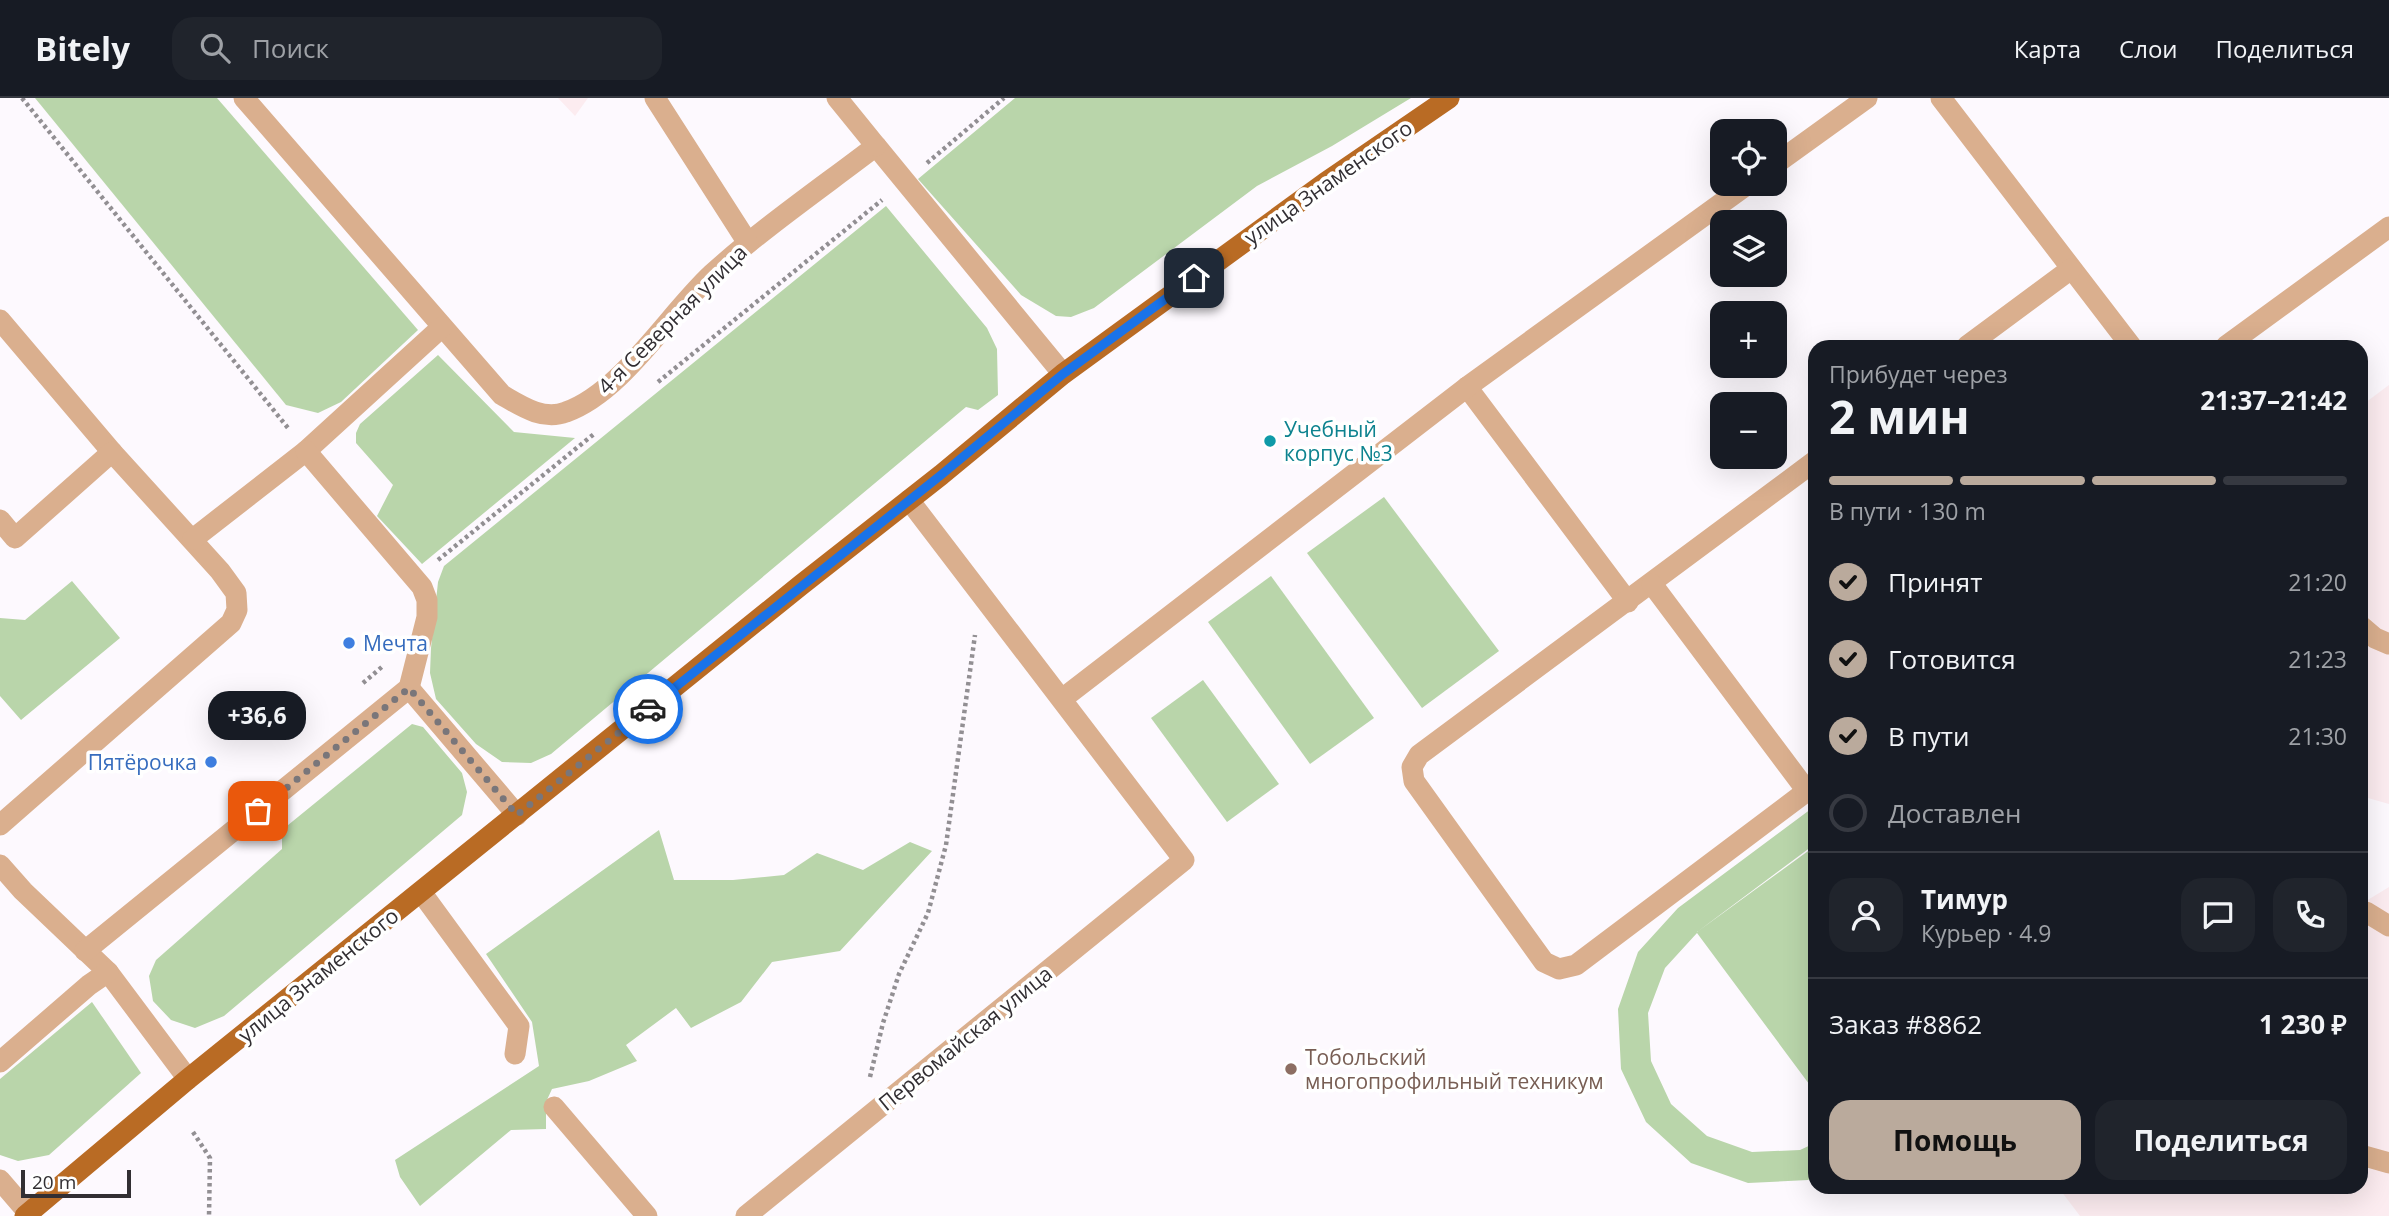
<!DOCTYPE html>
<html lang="ru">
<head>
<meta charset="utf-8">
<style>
  :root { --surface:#171b24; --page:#20242c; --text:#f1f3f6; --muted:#9ea1a6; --line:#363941; --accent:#baaa9c }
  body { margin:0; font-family:"Open Sans",sans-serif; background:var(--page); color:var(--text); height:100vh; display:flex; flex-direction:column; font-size:26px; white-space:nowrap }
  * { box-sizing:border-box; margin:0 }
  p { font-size:23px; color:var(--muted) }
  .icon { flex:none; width:38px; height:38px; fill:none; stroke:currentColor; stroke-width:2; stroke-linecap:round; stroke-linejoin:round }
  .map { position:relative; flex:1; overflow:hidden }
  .sheet { position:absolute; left:1808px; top:242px; width:560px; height:854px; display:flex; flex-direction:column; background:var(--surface); border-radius:21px; box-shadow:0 7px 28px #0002 }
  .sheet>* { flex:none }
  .buttons { position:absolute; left:1710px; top:21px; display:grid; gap:14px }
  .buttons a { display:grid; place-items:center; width:77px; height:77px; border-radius:14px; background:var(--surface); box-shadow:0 7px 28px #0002; font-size:35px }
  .scale { position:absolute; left:21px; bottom:18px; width:110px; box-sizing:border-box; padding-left:7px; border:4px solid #322f33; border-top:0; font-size:19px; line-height:24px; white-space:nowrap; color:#322f33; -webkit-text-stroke:5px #fff; paint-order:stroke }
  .pin { position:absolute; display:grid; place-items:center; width:60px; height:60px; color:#fff; margin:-30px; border-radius:14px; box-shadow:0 4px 10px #0006 }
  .courier { position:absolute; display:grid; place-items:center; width:70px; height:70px; margin:-35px; border:5px solid #1a73e8; border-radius:50%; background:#fff; color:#222; box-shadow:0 2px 9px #0007 }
  .bubble { position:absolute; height:49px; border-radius:21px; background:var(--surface); box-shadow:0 7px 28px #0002; font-size:23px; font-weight:700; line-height:49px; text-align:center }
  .headline em { font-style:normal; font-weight:700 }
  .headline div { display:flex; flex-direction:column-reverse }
  .headline { display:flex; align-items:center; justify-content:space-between; height:119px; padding:0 21px }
  h1 { font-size:46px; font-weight:700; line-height:52px }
  .bar { display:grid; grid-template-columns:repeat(4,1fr); gap:10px 7px; align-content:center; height:84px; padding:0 21px }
  .bar i { height:9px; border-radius:5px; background:var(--line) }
  .bar .active { background:var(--accent) }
  .bar p { grid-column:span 4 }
  .line { display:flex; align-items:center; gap:18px; padding:0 21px; border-top:2px solid var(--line) }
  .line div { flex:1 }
  .round { display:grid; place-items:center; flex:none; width:74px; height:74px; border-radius:21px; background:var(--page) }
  ol { padding:0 21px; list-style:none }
  li { display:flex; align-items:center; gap:21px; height:77px }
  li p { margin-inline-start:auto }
  li .icon { padding:7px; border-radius:50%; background:var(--accent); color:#111; stroke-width:4 }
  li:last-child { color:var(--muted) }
  li i { width:38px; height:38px; border:4px solid var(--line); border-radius:50% }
  .action { display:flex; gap:14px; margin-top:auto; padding:14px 21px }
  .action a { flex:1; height:80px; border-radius:21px; background:var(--accent); color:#111; font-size:28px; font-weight:700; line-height:80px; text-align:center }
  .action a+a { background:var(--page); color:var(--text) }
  header { display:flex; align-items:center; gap:42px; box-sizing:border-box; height:98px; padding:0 35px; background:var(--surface); border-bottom:2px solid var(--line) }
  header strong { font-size:33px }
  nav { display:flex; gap:38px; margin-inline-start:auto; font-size:24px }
  .search { width:490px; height:63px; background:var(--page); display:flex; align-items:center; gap:18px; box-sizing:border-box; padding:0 24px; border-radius:21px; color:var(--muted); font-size:26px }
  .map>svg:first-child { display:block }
  .industrial { fill:#fcecf0 }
  .green { fill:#b9d5aa }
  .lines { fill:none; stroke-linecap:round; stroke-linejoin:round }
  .path { stroke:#928f93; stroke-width:4.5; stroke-dasharray:3.5 3.5; stroke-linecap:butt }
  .minor { stroke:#daaf8e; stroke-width:21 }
  .major { stroke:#b96b24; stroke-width:21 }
  .done { stroke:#79767a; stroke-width:7; stroke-dasharray:0 12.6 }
  .route { stroke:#1a73e8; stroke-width:9 }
  .culture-dot { fill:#0f9aa8; stroke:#fff; stroke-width:2.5 }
  .shop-dot { fill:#3f7fe0; stroke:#fff; stroke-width:2.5 }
  .education-dot { fill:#8d6e63; stroke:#fff; stroke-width:2.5 }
  .labels { text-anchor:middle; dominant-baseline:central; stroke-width:7; stroke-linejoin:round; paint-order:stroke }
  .street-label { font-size:21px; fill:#322f33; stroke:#fff }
  .culture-label { font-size:21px; fill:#0d838f; stroke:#fff; text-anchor:start }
  .shop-label { font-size:21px; fill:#366cbe; stroke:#fff; text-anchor:start }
  .education-label { font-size:21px; fill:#785e54; stroke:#fff; text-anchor:start }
</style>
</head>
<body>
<header>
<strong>Bitely</strong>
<div class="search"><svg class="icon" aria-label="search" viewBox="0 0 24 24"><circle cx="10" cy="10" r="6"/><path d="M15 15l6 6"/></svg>Поиск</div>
<nav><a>Карта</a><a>Слои</a><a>Поделиться</a></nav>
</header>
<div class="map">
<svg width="2389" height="1118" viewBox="0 0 2389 1118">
  <rect width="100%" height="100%" fill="#fdf9fe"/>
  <g class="industrial">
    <polygon points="558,0 588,0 575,18"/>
    <polygon points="2389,287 2389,706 2361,698 2361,308"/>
    <polygon points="2389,789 2389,1118 2080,1118 2058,1089 2361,1088 2361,806"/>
  </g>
  <g class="green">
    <polygon points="35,0 217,0 418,232 341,304 318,315 286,307"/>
    <polygon points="1015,0 1411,0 1332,48 1257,88 1094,210 1071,219 1056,218 1021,197 918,81"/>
    <polygon points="886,108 987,230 997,251 998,297 978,312 966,309 551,656 531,665 502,664 476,646 436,601 430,575 431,550 438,484 444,468"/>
    <polygon points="438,257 514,334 575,340 422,466 377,418 393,387 356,345 356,335 360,326"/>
    <polygon points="1384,399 1499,553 1422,610 1307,455"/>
    <polygon points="1271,478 1374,620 1310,666 1208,524"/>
    <polygon points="72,483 120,540 21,622 0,598 0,520 25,522"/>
    <polygon points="1203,582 1279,686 1227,724 1151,620"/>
    <polygon points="412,626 423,629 462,675 467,694 462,717 224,918 195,930 171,922 153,903 149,878 156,862 282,751 282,732"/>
    <polygon points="1815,708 1815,746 1697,834 1815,748 1815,994 1697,835 1665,870 1648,915 1651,963 1671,1006 1707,1038 1752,1054 1800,1052 1815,1045 1815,1078 1808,1082 1748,1085 1691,1065 1646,1024 1621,971 1618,911 1638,854 1678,810"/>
    <polygon points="659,732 674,782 733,782 784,777 817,755 863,772 910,744 932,753 840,853 772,864 741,904 691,930 676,910 626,947 637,963 589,983 552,991 546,1004 546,1031 511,1032 420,1108 400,1079 395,1062 539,968 532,924 486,856"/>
    <polygon points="92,904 141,975 49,1057 18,1063 0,1057 0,981"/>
  </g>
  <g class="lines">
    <g class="path">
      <polyline points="22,0 288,330"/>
      <polyline points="927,65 1004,0"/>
      <polyline points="658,284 882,102"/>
      <polyline points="438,462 594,336"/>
      <polyline points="363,585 383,568"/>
      <polyline points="870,979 883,925 899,876 928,815 946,747 975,537"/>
      <polyline points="193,1034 210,1060 209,1118"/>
    </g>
    <g class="minor">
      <path d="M244,0L502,297C521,308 543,323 566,314C622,294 668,217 712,176C763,130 821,90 876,48L1063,276"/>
      <polyline points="655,0 748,145"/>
      <polyline points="837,0 876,48"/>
      <polyline points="1941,0 2131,248"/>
      <polyline points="1774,67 1867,0"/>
      <polyline points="0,222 112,354 220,473 236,495 237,512 231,525 0,727"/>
      <polyline points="1967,248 2071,171"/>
      <polyline points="2226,248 2389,129"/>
      <polyline points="1467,289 1628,504"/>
      <polyline points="1815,363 1419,657 1412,669 1414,683 1544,864 1559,871 1576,867 1815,687"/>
      <polyline points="0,422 15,440 112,354"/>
      <polyline points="193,441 306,353 442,229"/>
      <polyline points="1652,486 1807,693"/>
      <polyline points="2361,528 2375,540 2389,546"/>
      <polyline points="409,590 517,717"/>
      <polyline points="1062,601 1467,289 1748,86"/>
      <polyline points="0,767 23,793 108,874 188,981"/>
      <polyline points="421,794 519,928 515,956"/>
      <polyline points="2366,814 2389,828"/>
      <polyline points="85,853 409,590 427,519 427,502 422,489 306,353"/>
      <polyline points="0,964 89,887 108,874"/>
      <polyline points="554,1009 647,1118"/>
      <polyline points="2361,1057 2389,1065"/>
      <polyline points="0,1082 31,1118"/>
      <polyline points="746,1118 1184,762 909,402"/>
    </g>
    <polyline class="major" points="25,1118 188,981 801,487 941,377 1063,276 1325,85 1449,0"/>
  </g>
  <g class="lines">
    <polyline class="done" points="258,713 409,590 517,717 648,611"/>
    <polyline class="route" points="648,611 941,377 1063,276 1194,180"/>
  </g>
  <circle class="culture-dot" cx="1270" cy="343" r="7"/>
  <g class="shop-dot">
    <circle cx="349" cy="545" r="7"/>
    <circle cx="211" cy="664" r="7"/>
  </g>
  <circle class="education-dot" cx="1291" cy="971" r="7"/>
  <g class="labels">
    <g class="street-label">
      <text transform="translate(1328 84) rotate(-35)">улица Знаменского</text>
      <text transform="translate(672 221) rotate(-45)">4-я Северная улица</text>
      <text transform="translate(318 877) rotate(-39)">улица Знаменского</text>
      <text transform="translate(965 940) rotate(-39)">Первомайская улица</text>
    </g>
    <g class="culture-label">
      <text x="1284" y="331">Учебный<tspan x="1284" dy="24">корпус №3</tspan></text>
    </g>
    <g class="shop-label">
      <text x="363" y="545">Мечта</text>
      <text x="197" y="664" text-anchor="end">Пятёрочка</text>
    </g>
    <g class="education-label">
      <text x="1305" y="959">Тобольский<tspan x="1305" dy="24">многопрофильный техникум</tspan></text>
    </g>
  </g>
</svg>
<div class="buttons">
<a><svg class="icon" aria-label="locate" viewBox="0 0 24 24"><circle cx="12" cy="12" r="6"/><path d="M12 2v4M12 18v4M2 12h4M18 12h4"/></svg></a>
<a><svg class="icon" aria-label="layers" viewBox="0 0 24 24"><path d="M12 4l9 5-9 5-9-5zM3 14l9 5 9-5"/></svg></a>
<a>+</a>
<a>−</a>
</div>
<div class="scale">20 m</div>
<div class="pin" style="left:258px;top:713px;background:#ea580c"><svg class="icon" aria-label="bag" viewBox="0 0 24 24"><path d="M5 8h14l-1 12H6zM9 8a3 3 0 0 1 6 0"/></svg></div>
<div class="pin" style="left:1194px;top:180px;background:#1f2937"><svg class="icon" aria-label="home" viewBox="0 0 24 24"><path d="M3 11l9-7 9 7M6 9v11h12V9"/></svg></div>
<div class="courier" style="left:648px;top:611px"><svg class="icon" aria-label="car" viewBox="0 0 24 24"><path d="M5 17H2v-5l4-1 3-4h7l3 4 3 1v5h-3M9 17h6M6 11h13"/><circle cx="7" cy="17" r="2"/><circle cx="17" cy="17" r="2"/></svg></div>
<div class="bubble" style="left:208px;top:593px;width:98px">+36,6</div>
<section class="sheet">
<div class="headline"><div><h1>2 мин</h1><p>Прибудет через</p></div><em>21:37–21:42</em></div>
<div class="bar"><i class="active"></i><i class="active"></i><i class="active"></i><i></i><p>В пути · 130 m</p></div>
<ol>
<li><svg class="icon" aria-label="check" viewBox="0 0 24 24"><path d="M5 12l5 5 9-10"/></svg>Принят<p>21:20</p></li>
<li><svg class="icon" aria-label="check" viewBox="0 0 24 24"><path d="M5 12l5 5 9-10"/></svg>Готовится<p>21:23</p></li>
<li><svg class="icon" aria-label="check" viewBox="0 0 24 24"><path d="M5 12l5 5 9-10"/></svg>В пути<p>21:30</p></li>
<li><i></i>Доставлен</li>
</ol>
<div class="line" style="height:126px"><a class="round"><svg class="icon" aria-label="person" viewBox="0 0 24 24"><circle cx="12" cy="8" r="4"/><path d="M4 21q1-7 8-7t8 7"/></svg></a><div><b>Тимур</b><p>Курьер · 4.9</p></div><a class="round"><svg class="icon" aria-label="chat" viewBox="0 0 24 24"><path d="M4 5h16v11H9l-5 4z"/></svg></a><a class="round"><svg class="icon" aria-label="phone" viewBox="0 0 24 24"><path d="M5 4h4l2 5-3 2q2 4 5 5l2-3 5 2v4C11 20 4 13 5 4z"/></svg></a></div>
<div class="line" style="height:91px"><div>Заказ #8862</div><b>1 230 ₽</b></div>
<div class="action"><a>Помощь</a><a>Поделиться</a></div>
</section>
</div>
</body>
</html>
